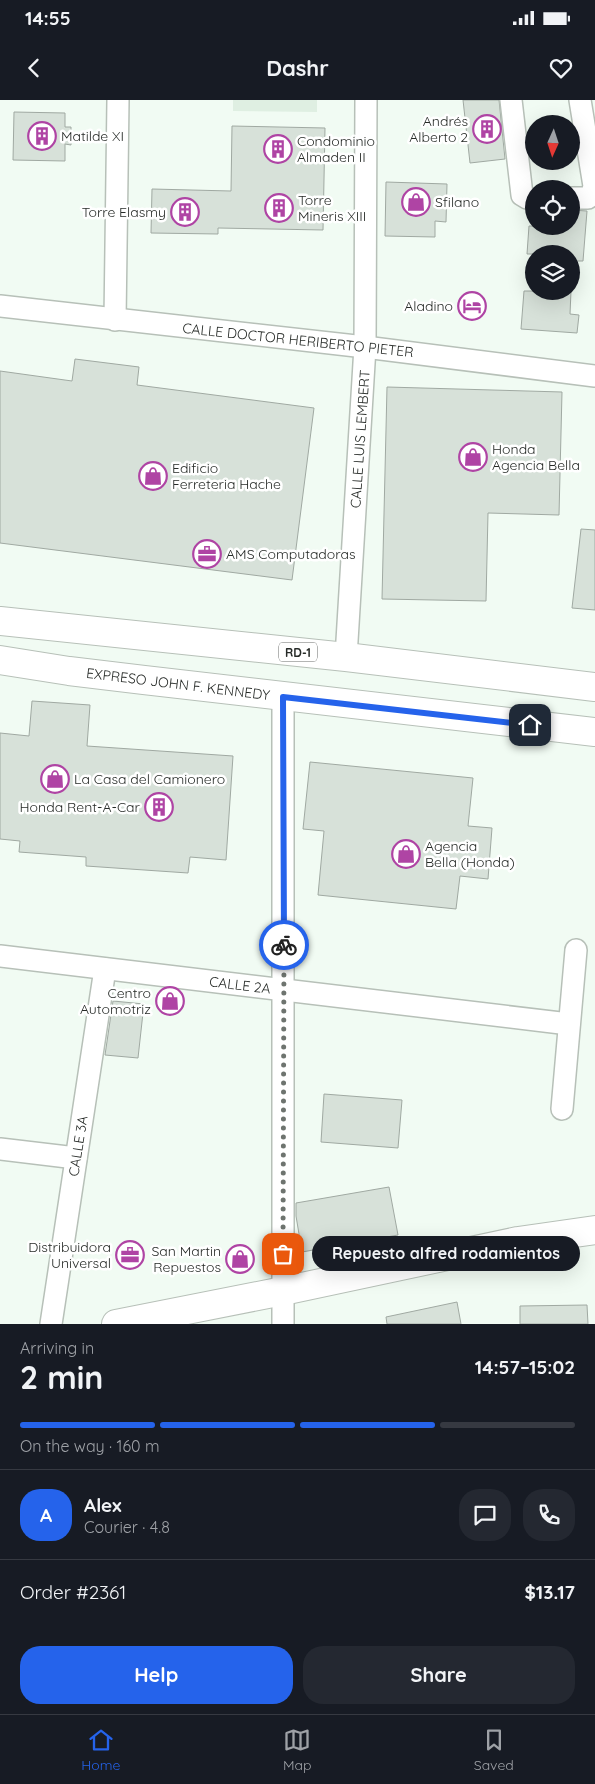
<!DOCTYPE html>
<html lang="en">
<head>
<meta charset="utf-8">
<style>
  :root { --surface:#171b24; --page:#242831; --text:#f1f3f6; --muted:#9ea1a6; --line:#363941; --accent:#2563eb }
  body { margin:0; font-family:Quicksand,sans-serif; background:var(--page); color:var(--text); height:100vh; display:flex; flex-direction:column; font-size:19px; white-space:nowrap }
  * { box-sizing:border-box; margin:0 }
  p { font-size:16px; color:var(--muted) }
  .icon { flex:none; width:28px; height:28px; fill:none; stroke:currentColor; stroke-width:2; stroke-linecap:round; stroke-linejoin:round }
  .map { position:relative; height:1224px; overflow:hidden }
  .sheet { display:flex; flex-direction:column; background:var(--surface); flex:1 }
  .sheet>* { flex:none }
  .needle { width:32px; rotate:183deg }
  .controls { position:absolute; left:525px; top:15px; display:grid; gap:10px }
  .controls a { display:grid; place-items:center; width:55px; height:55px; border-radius:50%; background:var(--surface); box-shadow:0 5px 20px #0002; font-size:25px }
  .pin { position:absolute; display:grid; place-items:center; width:42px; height:42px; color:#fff; margin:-21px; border-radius:10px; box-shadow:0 2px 8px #0006 }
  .courier { position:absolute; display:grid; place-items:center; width:50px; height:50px; margin:-25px; border:4px solid #2563eb; border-radius:50%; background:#fff; color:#222; box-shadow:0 1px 6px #0007 }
  .bubble { position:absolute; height:35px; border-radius:18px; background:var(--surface); box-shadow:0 5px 20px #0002; font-size:16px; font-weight:800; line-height:35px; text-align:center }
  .summary em { font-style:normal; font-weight:800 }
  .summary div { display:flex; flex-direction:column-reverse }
  .summary { display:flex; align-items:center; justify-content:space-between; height:85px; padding:0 20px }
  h1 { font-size:32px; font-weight:800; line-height:38px }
  .bar { display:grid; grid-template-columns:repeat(4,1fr); gap:8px 5px; align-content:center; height:60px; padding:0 20px }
  .bar i { height:6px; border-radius:4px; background:var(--line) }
  .bar .selected { background:var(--accent) }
  .bar p { grid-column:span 4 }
  .line { display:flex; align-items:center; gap:12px; padding:0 20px; border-top:1px solid var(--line) }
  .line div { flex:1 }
  .round { display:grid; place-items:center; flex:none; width:52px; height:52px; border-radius:20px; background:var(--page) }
  .action { display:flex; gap:10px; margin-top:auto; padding:10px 20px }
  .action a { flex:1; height:58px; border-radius:20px; background:var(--accent); color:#fff; font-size:20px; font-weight:800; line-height:58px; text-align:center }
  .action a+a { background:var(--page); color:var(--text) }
  .status { display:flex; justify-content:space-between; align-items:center; height:35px; padding:0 25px; background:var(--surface); direction:ltr }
  .status svg { height:14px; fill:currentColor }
  header { display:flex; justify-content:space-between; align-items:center; height:65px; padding:0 20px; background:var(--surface); font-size:22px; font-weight:800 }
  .tab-bar { display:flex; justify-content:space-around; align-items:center; height:70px; border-top:1px solid var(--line); background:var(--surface); font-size:14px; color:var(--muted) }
  .tab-bar a { display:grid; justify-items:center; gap:2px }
  .tab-bar .selected { color:var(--accent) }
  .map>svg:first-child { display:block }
  .built { fill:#dfefe2 }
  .building { fill:#d7e1d9; stroke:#a0a9a2 }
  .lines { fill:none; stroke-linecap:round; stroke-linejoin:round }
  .street-casing { stroke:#b7c0b8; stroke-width:24 }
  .secondary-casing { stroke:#b7c0b8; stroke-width:30 }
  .highway-casing { stroke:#b7c0b8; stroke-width:30 }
  .street { stroke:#fff; stroke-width:21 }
  .secondary { stroke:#fff; stroke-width:28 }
  .highway { stroke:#fff; stroke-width:28 }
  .done { stroke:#6e746f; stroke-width:5; stroke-dasharray:0 9 }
  .route { stroke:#2563eb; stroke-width:6 }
  .labels { text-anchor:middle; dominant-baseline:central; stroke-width:5; stroke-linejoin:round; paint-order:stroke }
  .shield { fill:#fff; stroke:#686b68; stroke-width:1 }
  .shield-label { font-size:12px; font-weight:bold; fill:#272b28 }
  .poi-label { font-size:14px; fill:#272b28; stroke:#fff; text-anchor:start }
  .street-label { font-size:14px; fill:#272b28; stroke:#fff }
</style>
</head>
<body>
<div class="status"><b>14:55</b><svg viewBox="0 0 49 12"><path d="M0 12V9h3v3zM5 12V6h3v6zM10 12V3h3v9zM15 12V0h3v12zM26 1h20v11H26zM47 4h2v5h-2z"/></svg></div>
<header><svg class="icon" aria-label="back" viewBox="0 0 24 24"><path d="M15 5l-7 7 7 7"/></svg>Dashr<svg class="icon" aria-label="heart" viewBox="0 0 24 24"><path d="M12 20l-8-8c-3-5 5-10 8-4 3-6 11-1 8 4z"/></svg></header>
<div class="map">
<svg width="595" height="1224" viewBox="0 0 595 1224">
  <rect width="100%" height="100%" fill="#f1fbf3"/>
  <polygon class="built" points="233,0 317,0 317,12 233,11"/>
  <g class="building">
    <polygon points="463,0 499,0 505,59 470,63"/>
    <polygon points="14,12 65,13 65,27 71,27 71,45 65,44 65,61 13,60"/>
    <polygon points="232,26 325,28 323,130 218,128 218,134 151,133 152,89 231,91"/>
    <polygon points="386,82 447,84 446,122 435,121 435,137 385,136"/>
    <polygon points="571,110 587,111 583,161 571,161 571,154 527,154 529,126 571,126"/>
    <polygon points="524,191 571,191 570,214 579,215 577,233 521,229"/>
    <polygon points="75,259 139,267 137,285 314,308 292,480 0,443 0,271 72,281"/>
    <polygon points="387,287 562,292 559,415 488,413 486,501 382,499"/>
    <polygon points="581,429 595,430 595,510 572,508"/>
    <polygon points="32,601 90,605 87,646 233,656 226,760 190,757 188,773 86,766 86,757 19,752 20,741 0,739 0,633 29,636"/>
    <polygon points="310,662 473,678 468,726 492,728 488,779 460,776 456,809 318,795 324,731 303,729"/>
    <polygon points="113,901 144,904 138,958 105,955"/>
    <polygon points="324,994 402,1000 398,1048 321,1042"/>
    <polygon points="389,1087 398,1135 302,1152 296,1116 296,1103"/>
    <polygon points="457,1202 461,1224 387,1224 386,1217"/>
    <polygon points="587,1205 588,1224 520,1224 520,1206"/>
  </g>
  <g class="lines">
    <defs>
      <g id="street">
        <polyline points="511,0 522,95 527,98 534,100"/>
        <polyline points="571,98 588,98 592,94 594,86 580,0"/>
        <polyline points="0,206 365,247 595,276"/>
        <polyline points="115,220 118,0"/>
        <polyline points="346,557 365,247 366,0"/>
        <polyline points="0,856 569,924"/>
        <polyline points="562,1009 576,850"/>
        <polyline points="0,1049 76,1058"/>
        <polyline points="51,1224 105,869"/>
        <polyline points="283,1224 283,597"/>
      </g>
      <polyline id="secondary" points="116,1224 283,1191 518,1141 595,1130"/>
      <g id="highway">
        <polyline points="0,521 346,557 595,587"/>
        <polyline points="0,560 69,571 144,580 595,632"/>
      </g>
    </defs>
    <use href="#street" class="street-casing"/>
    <use href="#secondary" class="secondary-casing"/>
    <use href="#highway" class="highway-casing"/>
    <use href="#street" class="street"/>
    <use href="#secondary" class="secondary"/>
    <use href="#highway" class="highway"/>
  </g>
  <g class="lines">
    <polyline class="done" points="283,1154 284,845"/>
    <polyline class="route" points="284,845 283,597 530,625"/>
  </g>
  <defs>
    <symbol id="building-ring" viewBox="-11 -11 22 22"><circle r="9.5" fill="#fff" stroke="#af44a4" stroke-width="1.5"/><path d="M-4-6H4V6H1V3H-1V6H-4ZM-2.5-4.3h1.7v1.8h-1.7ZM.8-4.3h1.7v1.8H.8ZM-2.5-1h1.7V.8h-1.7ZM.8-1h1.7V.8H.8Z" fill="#af44a4"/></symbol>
    <symbol id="shop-ring" viewBox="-11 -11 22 22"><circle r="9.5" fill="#fff" stroke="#af44a4" stroke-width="1.5"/><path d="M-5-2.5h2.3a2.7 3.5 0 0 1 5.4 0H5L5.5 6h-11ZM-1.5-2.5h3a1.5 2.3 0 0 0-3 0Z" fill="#af44a4"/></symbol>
    <symbol id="hotel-ring" viewBox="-11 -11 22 22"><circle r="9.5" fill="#fff" stroke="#af44a4" stroke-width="1.5"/><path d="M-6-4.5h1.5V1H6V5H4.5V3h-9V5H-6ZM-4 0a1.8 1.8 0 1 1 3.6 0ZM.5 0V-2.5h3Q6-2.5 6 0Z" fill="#af44a4"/></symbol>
    <symbol id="office-ring" viewBox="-11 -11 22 22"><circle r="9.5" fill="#fff" stroke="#af44a4" stroke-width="1.5"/><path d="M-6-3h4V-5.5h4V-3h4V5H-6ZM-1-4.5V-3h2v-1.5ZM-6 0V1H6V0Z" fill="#af44a4"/></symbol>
  </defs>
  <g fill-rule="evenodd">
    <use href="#building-ring" x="471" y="13" width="32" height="32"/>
    <use href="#building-ring" x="26" y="20" width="32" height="32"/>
    <use href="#building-ring" x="262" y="33" width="32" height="32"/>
    <use href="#shop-ring" x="400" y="86" width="32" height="32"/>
    <use href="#building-ring" x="263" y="92" width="32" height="32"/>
    <use href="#building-ring" x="169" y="96" width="32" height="32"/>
    <use href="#hotel-ring" x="456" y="190" width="32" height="32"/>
    <use href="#shop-ring" x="457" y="341" width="32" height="32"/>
    <use href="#shop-ring" x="137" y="360" width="32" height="32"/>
    <use href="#office-ring" x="191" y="438" width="32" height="32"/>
    <use href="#shop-ring" x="39" y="663" width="32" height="32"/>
    <use href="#building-ring" x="143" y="691" width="32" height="32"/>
    <use href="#shop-ring" x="390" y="738" width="32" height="32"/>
    <use href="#shop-ring" x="154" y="885" width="32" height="32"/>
    <use href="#office-ring" x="114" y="1139" width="32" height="32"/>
    <use href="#shop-ring" x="224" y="1143" width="32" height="32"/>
  </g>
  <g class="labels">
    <rect class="shield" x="279" y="542.5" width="38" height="19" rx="4"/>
    <g class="shield-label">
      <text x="298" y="552">RD-1</text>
    </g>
    <g class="poi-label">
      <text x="468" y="21" text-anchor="end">Andrés<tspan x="468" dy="16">Alberto 2</tspan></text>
      <text x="61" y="36">Matilde XI</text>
      <text x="297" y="41">Condominio<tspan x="297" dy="16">Almaden II</tspan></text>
      <text x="298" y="100">Torre<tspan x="298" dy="16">Mineris XIII</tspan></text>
      <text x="435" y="102">Sfilano</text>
      <text x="166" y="112" text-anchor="end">Torre Elasmy</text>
      <text x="453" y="206" text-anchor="end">Aladino</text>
      <text x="492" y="349">Honda<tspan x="492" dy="16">Agencia Bella</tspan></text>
      <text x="172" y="368">Edificio<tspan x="172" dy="16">Ferreteria Hache</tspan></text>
      <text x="226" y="454">AMS Computadoras</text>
      <text x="74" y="679">La Casa del Camionero</text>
      <text x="140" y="707" text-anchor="end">Honda Rent-A-Car</text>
      <text x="425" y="746">Agencia<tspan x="425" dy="16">Bella (Honda)</tspan></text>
      <text x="151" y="893" text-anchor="end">Centro<tspan x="151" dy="16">Automotriz</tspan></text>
      <text x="111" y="1147" text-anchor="end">Distribuidora<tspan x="111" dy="16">Universal</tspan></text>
      <text x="221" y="1151" text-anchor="end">San Martin<tspan x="221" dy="16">Repuestos</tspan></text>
    </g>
    <g class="street-label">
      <text transform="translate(298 240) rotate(6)">CALLE DOCTOR HERIBERTO PIETER</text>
      <text transform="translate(360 339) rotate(-86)">CALLE LUIS LEMBERT</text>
      <text transform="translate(178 584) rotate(7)">EXPRESO JOHN F. KENNEDY</text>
      <text transform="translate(240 885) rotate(7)">CALLE 2A</text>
      <text transform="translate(78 1046) rotate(-81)">CALLE 3A</text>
    </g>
  </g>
</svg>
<div class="controls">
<a><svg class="needle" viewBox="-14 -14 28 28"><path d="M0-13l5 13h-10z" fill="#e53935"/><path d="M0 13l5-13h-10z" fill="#9ea1a6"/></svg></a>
<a><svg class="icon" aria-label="locate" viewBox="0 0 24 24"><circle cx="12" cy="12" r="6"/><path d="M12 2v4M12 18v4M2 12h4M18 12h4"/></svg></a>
<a><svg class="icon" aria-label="layers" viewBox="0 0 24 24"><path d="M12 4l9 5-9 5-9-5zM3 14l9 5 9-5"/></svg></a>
</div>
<div class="pin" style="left:283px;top:1154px;background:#ea580c"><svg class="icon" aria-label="bag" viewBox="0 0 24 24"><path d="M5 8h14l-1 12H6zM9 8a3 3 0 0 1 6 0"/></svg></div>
<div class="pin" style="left:530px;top:625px;background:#1f2937"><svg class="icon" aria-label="home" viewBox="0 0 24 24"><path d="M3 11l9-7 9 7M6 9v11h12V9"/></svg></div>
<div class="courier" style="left:284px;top:845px"><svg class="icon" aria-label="bike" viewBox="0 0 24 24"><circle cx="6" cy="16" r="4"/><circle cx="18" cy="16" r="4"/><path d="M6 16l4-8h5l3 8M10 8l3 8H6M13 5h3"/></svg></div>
<div class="bubble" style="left:312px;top:1136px;width:268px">Repuesto alfred rodamientos</div>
</div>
<section class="sheet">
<div class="summary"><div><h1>2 min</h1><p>Arriving in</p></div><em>14:57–15:02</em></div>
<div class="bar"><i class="selected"></i><i class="selected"></i><i class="selected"></i><i></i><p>On the way · 160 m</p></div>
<div class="line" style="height:90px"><b class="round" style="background:var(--accent);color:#fff">A</b><div><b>Alex</b><p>Courier · 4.8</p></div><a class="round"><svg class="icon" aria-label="chat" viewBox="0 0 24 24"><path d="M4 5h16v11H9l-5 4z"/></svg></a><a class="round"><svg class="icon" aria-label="phone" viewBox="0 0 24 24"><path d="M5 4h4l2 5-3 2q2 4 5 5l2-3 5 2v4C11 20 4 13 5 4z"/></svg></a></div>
<div class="line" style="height:65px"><div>Order #2361</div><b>$13.17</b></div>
<div class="action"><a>Help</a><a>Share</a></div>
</section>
<nav class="tab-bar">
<a class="selected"><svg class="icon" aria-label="home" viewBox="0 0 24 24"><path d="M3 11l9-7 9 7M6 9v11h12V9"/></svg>Home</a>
<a><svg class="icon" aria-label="map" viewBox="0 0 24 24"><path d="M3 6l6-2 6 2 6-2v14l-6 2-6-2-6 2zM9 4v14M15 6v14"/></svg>Map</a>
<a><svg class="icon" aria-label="saved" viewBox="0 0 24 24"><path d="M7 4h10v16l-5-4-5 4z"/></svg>Saved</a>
</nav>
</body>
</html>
